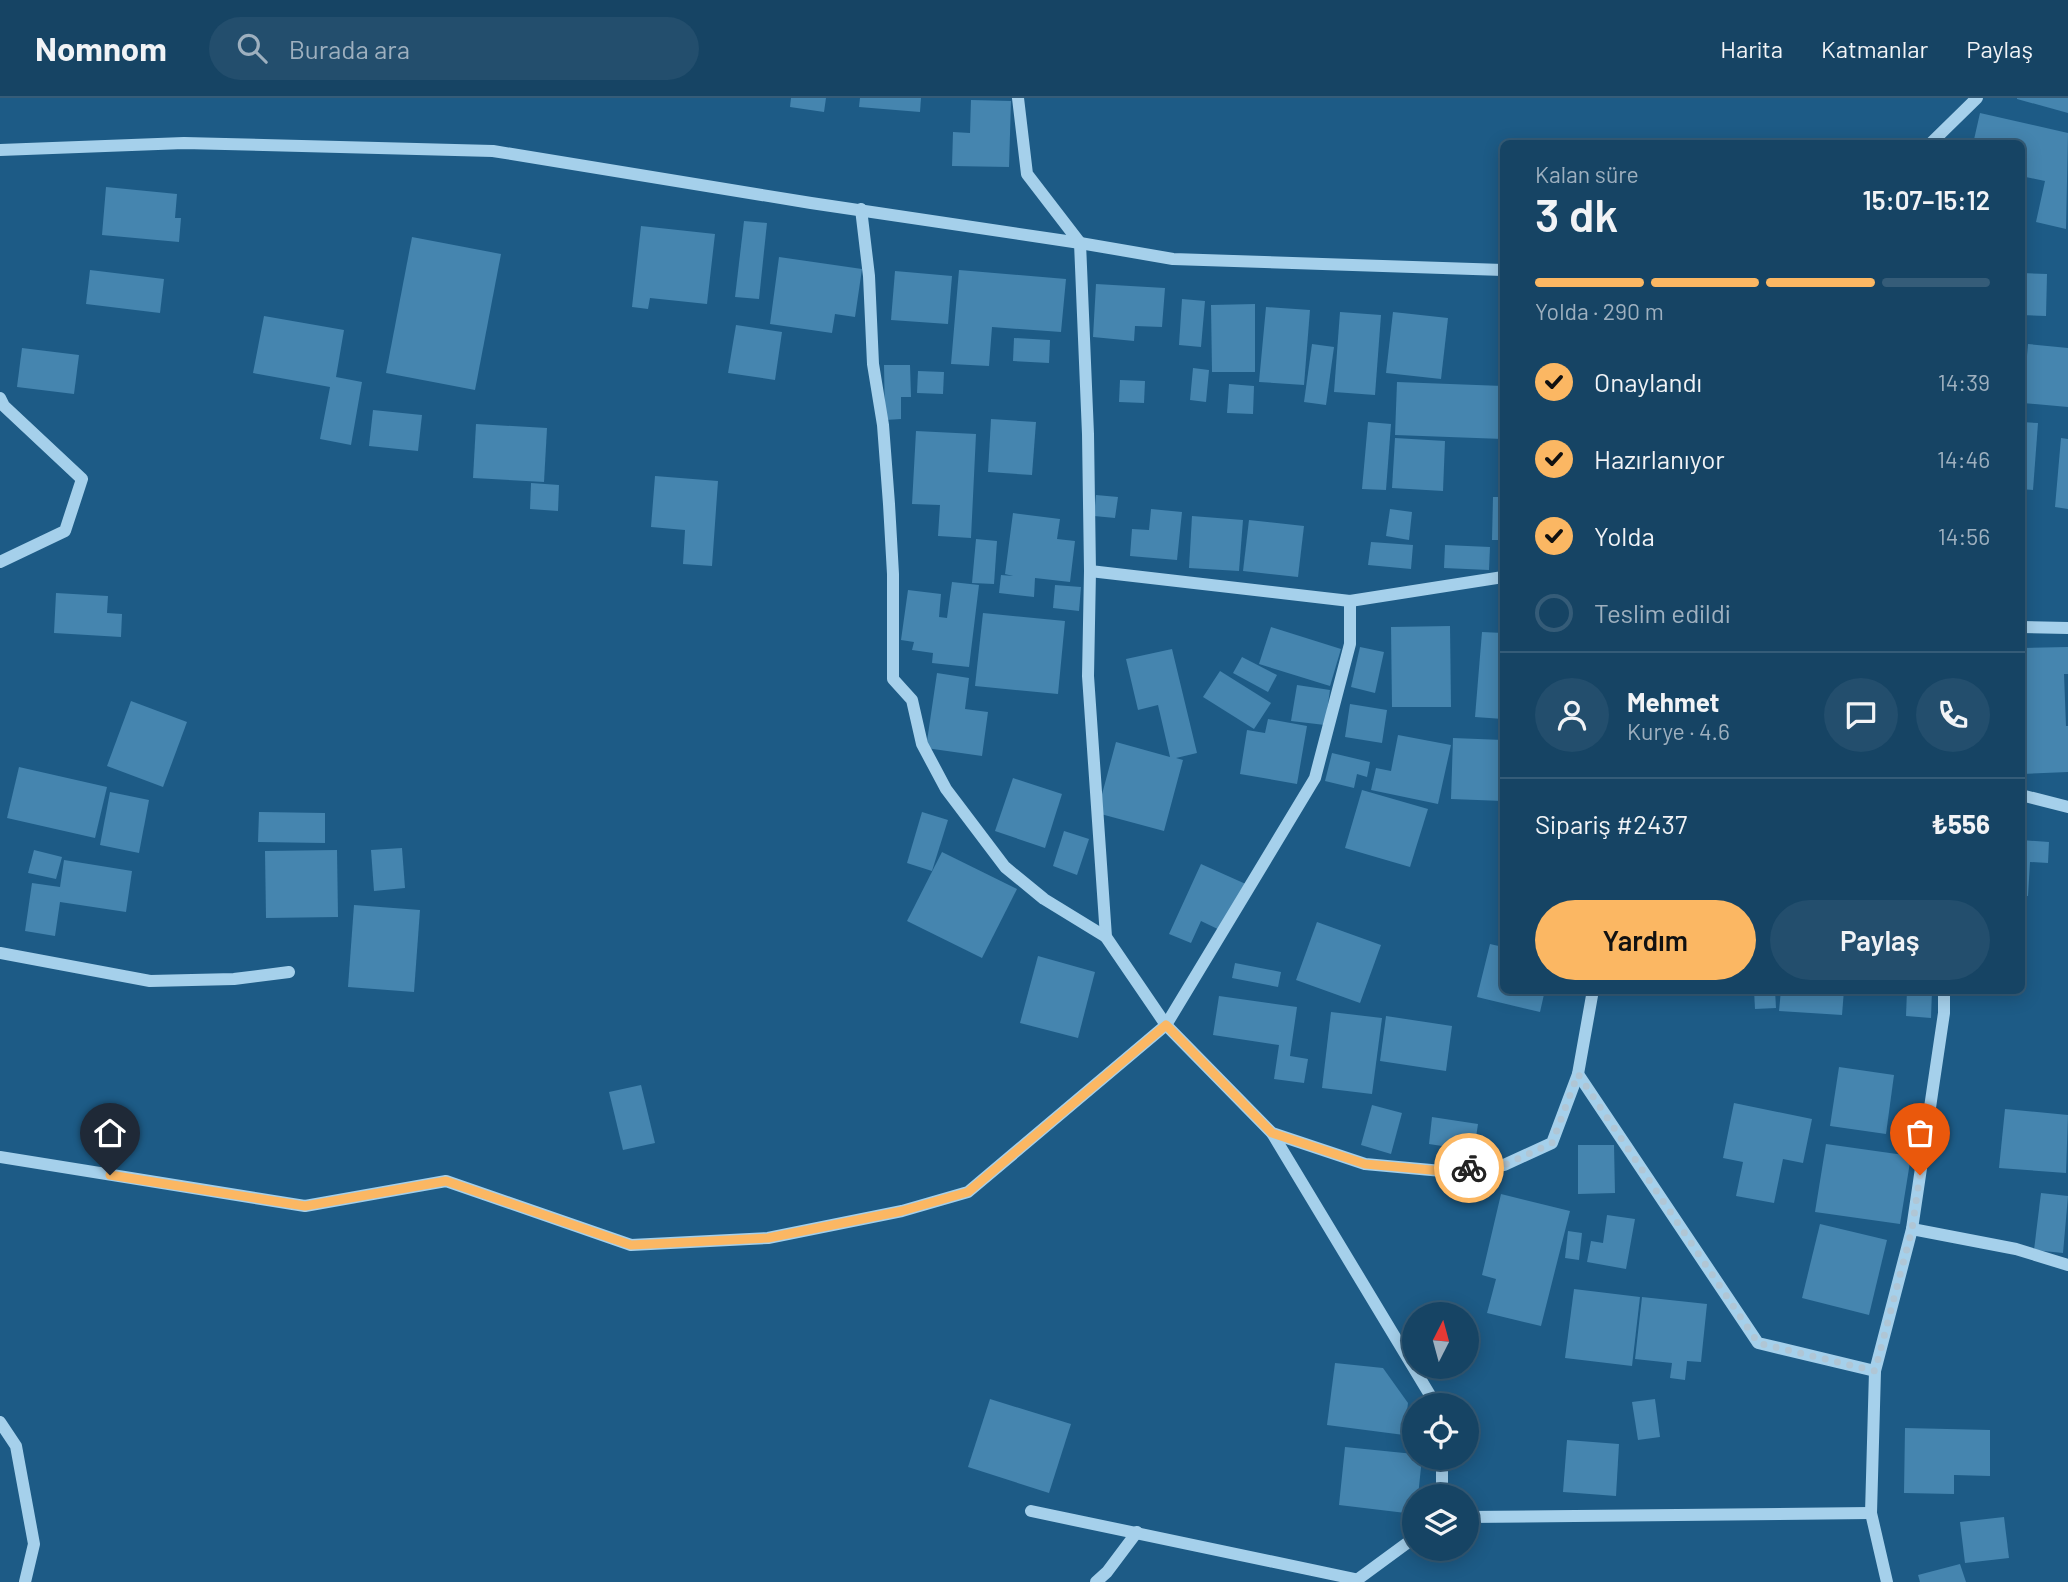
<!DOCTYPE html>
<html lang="tr">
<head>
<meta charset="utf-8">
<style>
  :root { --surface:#164464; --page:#234e6d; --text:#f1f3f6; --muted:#9eb0bf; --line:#355c78; --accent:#fbb763 }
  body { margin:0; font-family:Barlow,sans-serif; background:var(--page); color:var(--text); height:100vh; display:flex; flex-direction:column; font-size:26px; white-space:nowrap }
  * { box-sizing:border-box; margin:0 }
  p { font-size:23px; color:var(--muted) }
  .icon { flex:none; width:38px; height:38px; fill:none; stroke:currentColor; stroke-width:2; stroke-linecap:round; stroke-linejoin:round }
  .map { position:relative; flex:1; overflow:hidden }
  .drawer { position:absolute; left:1500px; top:42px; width:525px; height:854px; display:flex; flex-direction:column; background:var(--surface); border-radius:10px; box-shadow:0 4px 18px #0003,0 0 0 2px var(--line) }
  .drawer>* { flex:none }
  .needle { width:46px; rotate:6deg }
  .fabs { position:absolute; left:1402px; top:1204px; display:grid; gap:14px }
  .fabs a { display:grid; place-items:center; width:77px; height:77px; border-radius:50%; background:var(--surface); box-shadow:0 4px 18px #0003,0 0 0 2px var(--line); font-size:35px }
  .pin { position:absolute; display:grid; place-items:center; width:60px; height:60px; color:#fff; margin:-72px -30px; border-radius:50% 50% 50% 0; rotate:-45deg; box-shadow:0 0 7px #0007 }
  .pin .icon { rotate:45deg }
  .courier { position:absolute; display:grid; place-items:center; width:70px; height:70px; margin:-35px; border:5px solid #fbb763; border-radius:50%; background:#fff; color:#222; box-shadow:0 2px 9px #0007 }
  .head em { font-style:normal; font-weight:600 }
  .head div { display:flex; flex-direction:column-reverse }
  .head { display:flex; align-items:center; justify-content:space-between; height:119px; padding:0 35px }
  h1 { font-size:46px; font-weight:600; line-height:52px }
  .bar { display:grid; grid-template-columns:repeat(4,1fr); gap:10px 7px; align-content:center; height:84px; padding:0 35px }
  .bar i { height:9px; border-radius:5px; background:var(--line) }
  .bar .current { background:var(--accent) }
  .bar p { grid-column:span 4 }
  .line { display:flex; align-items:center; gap:18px; padding:0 35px; border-top:2px solid var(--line) }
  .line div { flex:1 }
  .round { display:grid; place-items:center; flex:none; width:74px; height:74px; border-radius:37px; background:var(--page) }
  ol { padding:0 35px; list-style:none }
  li { display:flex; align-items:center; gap:21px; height:77px }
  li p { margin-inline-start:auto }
  li .icon { padding:7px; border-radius:50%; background:var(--accent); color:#111; stroke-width:4 }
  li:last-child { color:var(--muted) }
  li i { width:38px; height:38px; border:4px solid var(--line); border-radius:50% }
  .button { display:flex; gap:14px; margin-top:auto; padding:14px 35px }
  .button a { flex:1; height:80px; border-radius:42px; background:var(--accent); color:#111; font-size:28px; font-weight:600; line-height:80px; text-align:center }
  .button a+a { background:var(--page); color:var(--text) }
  header { display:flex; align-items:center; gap:42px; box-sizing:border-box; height:98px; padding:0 35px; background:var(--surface); border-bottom:2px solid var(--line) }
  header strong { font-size:33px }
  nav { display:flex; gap:38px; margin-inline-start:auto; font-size:24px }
  .search { width:490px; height:63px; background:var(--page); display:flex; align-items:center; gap:18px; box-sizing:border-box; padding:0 24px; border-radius:38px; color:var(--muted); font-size:26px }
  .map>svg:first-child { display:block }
  .building { fill:#4585af }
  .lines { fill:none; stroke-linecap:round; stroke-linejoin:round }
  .minor { stroke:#a5d0eb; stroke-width:12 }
  .done { stroke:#b0c6d5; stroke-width:7; stroke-dasharray:0 12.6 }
  .route { stroke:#fbb763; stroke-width:9 }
</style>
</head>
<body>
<header>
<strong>Nomnom</strong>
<div class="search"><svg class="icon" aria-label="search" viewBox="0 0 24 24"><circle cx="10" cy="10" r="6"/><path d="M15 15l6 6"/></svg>Burada ara</div>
<nav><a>Harita</a><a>Katmanlar</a><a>Paylaş</a></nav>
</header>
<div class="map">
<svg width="2068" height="1484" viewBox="0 0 2068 1484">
  <rect width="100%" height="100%" fill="#1d5b86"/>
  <g class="building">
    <polygon points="791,0 826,0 824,14 790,9"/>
    <polygon points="860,0 921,0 920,14 859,9"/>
    <polygon points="2017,0 2068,0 2068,15 2017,1"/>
    <polygon points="971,2 1011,3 1009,69 952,68 953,34 970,35"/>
    <polygon points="1980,15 2068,35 2066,131 2036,124 2045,83 2021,78 2021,46 1973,46"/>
    <polygon points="106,89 177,96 175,120 181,120 179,144 102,137"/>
    <polygon points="744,123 767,125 759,201 735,199"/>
    <polygon points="641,128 715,136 707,206 650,200 648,211 632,209"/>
    <polygon points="412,139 501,156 475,292 386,275"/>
    <polygon points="779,159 862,171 855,219 835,216 832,235 770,226"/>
    <polygon points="90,172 164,181 160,215 86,206"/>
    <polygon points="959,172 1066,181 1061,234 992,229 989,268 951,266"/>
    <polygon points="895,173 952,178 948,226 891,222"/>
    <polygon points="2021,175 2047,176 2046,218 2021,217"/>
    <polygon points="1096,186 1165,190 1162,229 1135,228 1134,243 1093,239"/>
    <polygon points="1182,201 1205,203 1201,249 1179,247"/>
    <polygon points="1255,206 1255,274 1212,274 1211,207"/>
    <polygon points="1266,209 1310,212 1304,287 1259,284"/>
    <polygon points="1340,214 1381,217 1375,297 1334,294"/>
    <polygon points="1393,214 1448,220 1441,281 1386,275"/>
    <polygon points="264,218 344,232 336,279 362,284 351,347 320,341 330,289 253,275"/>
    <polygon points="736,227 782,234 775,282 728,275"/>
    <polygon points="1014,240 1050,242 1049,265 1013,263"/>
    <polygon points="1312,246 1334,249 1326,307 1304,304"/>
    <polygon points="2028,246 2068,250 2068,309 2023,305"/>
    <polygon points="22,250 79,257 74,296 17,289"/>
    <polygon points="884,267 910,267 911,299 901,299 901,321 885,322"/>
    <polygon points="1193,270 1209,272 1206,304 1190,302"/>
    <polygon points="918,273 944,274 943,296 917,295"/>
    <polygon points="1120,282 1145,283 1144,305 1119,304"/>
    <polygon points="1397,284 1503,288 1503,341 1395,337"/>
    <polygon points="1229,286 1254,288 1253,316 1227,315"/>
    <polygon points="373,312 422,317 418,353 369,348"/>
    <polygon points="991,321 1036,324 1032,377 988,374"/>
    <polygon points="1368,324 1391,326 1386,392 1362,391"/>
    <polygon points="2021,324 2038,325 2033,392 2021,391"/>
    <polygon points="476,326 547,330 544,384 473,380"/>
    <polygon points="916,333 976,336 971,440 938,438 940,407 912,406"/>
    <polygon points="1395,340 1445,343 1443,393 1392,390"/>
    <polygon points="2061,340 2068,341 2068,411 2055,409"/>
    <polygon points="655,378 718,383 712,468 683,466 685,432 651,429"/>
    <polygon points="531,385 559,387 558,413 530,411"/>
    <polygon points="1096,397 1118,399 1115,420 1094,418"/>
    <polygon points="1493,399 1503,399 1503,442 1492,442"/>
    <polygon points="1151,411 1182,414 1177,462 1130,458 1132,431 1149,432"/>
    <polygon points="1390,411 1412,414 1409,442 1386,438"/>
    <polygon points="1013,415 1060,421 1057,441 1075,443 1070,484 1035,480 1034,499 999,495 1001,477 1013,478 1005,476"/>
    <polygon points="1192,418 1243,422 1239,473 1189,470"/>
    <polygon points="1249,422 1304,428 1298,479 1243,473"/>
    <polygon points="976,441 997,443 994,486 972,485"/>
    <polygon points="1371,444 1413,447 1411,471 1368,467"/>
    <polygon points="1445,447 1490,449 1489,472 1444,470"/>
    <polygon points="952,484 979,487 969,569 932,565 933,555 912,552 914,544 901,542 908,492 941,496 939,519 947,520"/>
    <polygon points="1055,487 1081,489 1079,513 1053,510"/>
    <polygon points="56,495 108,498 107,515 122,516 121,539 54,535"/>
    <polygon points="983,515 1065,523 1058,596 975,588"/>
    <polygon points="1450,528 1451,609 1392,609 1391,529"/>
    <polygon points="1271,529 1341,551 1330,588 1259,566"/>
    <polygon points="1482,534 1503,535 1503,621 1475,619"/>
    <polygon points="1360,549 1384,554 1375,595 1351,589"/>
    <polygon points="2068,549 2068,576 2064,576 2066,628 2068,628 2068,674 2021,676 2021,550"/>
    <polygon points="1172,551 1197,655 1176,660 1183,662 1164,733 1097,715 1116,644 1170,659 1158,607 1138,612 1126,561"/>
    <polygon points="1242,559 1277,577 1268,594 1233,575"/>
    <polygon points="1220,573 1271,605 1254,631 1203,599"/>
    <polygon points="937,575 969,580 965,611 988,614 982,658 926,650"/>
    <polygon points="1297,587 1330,592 1325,627 1291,623"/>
    <polygon points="131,603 187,624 163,689 107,668"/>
    <polygon points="1350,606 1387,612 1382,645 1345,639"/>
    <polygon points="1268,621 1307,628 1297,686 1240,676 1247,632 1265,635"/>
    <polygon points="1398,637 1451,647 1438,706 1371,692 1376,670 1391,673"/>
    <polygon points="1453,640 1503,642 1503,703 1451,701"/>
    <polygon points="1332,655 1370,664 1367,679 1357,676 1354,690 1325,683"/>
    <polygon points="19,669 107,689 95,740 7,720"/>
    <polygon points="1013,680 1062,696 1045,750 995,733"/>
    <polygon points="1362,692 1428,711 1410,769 1345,750"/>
    <polygon points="110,694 149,702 139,755 100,747"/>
    <polygon points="259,714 325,715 325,745 258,744"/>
    <polygon points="922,714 948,722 932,773 907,765"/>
    <polygon points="1064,733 1089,741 1077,777 1053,768"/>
    <polygon points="2021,742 2049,744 2048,765 2030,764 2028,798 2021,798"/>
    <polygon points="402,750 405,790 374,793 371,752"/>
    <polygon points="34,752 62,759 56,781 28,775"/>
    <polygon points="337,752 338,819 266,820 265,753"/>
    <polygon points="942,754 1017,791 982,860 907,823"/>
    <polygon points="64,762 132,773 126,814 60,804 55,838 25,833 32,785 60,789"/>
    <polygon points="1201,766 1248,787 1226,835 1201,823 1191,845 1169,836"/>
    <polygon points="354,807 420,812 414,894 348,889"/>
    <polygon points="1317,824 1381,847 1360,905 1296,882"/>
    <polygon points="1490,846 1503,849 1503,892 1545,892 1540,914 1477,899"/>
    <polygon points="1038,858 1095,874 1078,940 1020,925"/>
    <polygon points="1235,865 1281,874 1278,889 1232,880"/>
    <polygon points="1754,892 1775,892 1776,910 1755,911"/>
    <polygon points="1781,892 1844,892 1842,917 1779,913"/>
    <polygon points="1907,892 1932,892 1931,920 1906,918"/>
    <polygon points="1219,898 1297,909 1290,958 1308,961 1304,985 1274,981 1279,947 1213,937"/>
    <polygon points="1331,914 1382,920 1372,996 1322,990"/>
    <polygon points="1386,918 1452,928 1446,973 1380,963"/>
    <polygon points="1839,969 1894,977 1886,1036 1830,1028"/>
    <polygon points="641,987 655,1045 623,1052 609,994"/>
    <polygon points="1734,1005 1812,1021 1803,1065 1783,1061 1774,1105 1736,1098 1743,1064 1723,1060"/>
    <polygon points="1372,1007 1402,1015 1391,1056 1361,1047"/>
    <polygon points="2005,1011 2068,1017 2066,1075 1999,1070"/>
    <polygon points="1432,1019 1478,1026 1474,1053 1429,1046"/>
    <polygon points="1826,1046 1911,1058 1900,1126 1815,1114"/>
    <polygon points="1578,1047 1614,1047 1615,1095 1578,1096"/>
    <polygon points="2041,1095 2068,1098 2063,1155 2034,1152"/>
    <polygon points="1501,1096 1570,1113 1541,1228 1487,1215 1496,1181 1482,1177"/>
    <polygon points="1607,1117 1635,1121 1626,1171 1587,1164 1591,1143 1603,1145"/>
    <polygon points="1820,1126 1887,1142 1869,1217 1802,1200"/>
    <polygon points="1568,1133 1582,1135 1579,1162 1565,1160"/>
    <polygon points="1574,1191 1640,1199 1632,1268 1565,1260"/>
    <polygon points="1642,1199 1707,1206 1701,1264 1687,1263 1685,1282 1670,1280 1672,1265 1635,1261"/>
    <polygon points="1335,1265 1383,1270 1408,1305 1404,1337 1327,1327"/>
    <polygon points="990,1301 1071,1326 1049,1395 968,1369"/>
    <polygon points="1655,1301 1660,1339 1638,1342 1632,1304"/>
    <polygon points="1905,1330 1990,1332 1990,1378 1954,1377 1954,1396 1904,1395"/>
    <polygon points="1567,1342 1619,1346 1616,1398 1563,1394"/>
    <polygon points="1345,1349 1414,1356 1414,1360 1422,1360 1418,1398 1414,1398 1414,1416 1339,1407"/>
    <polygon points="2004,1419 2009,1460 1965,1465 1960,1424"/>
    <polygon points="1960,1466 1966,1484 1920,1484 1918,1477"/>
  </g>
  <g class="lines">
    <g class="minor">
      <polyline points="1018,0 1027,76 1080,145 1088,336 1090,473 1088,578 1106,839 1166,927 1272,1035 1365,1066 1442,1073 1504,1067 1552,1045 1578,976 1593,892"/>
      <polyline points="1930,46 1977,0"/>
      <polyline points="0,52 184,45 493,53 811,105 1080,145 1173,161 1503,172"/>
      <polyline points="861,111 869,178 873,266 883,327 889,406 893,476 893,581 912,602 922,646 946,691 1005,769 1044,801 1106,839"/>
      <polyline points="0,300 4,308 82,381 65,433 0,464"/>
      <polyline points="1090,473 1350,503 1503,479"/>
      <polyline points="2021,529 2068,530"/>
      <polyline points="2021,697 2068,709"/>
      <polyline points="0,855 150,883 234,881 289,874"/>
      <polyline points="1578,976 1758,1245 1875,1273"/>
      <polyline points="1272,1035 1436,1307"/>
      <polyline points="0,1059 305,1108 446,1083 631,1147 768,1140 902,1113 968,1094 1166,927 1315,680 1350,546 1350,503"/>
      <polyline points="1912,1131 2016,1151 2068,1167"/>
      <polyline points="0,1324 16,1348 34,1446 25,1484"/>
      <polyline points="1442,1398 1442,1360"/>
      <polyline points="1031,1413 1355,1481"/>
      <polyline points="1466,1419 1871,1415"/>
      <polyline points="1096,1484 1107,1474 1137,1434"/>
      <polyline points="1354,1484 1414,1440"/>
      <polyline points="1887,1484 1871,1415 1875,1273 1912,1131 1944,915 1944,892"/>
    </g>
  </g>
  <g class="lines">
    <polyline class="done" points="1469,1070 1504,1067 1552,1045 1578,976 1758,1245 1875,1273 1912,1131 1920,1077"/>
    <polyline class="route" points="110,1077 305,1108 446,1083 631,1147 768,1140 902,1113 968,1094 1166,927 1272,1035 1365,1066 1442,1073 1469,1070"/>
  </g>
</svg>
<div class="fabs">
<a><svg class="needle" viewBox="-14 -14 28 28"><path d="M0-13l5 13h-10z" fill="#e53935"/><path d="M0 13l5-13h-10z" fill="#9eb0bf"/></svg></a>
<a><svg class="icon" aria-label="locate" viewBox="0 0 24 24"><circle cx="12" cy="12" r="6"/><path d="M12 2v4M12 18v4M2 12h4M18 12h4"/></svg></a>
<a><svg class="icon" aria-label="layers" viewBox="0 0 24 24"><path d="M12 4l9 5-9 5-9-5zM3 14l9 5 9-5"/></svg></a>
</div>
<div class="pin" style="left:1920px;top:1077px;background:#ea580c"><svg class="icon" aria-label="bag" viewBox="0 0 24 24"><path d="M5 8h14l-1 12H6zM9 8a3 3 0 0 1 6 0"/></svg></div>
<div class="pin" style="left:110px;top:1077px;background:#1f2937"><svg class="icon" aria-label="home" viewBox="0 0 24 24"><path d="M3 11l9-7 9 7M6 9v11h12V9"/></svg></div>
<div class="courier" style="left:1469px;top:1070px"><svg class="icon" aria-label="bike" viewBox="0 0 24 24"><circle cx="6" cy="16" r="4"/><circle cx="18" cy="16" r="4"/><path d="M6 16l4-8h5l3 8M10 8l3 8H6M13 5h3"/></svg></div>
<section class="drawer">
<div class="head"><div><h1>3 dk</h1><p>Kalan süre</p></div><em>15:07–15:12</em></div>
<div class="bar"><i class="current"></i><i class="current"></i><i class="current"></i><i></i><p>Yolda · 290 m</p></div>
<ol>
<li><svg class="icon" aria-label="check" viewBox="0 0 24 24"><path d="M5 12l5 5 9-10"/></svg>Onaylandı<p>14:39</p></li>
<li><svg class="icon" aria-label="check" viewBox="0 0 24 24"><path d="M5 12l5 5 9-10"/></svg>Hazırlanıyor<p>14:46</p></li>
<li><svg class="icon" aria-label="check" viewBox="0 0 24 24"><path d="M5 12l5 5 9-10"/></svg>Yolda<p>14:56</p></li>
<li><i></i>Teslim edildi</li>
</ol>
<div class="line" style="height:126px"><a class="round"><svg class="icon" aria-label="person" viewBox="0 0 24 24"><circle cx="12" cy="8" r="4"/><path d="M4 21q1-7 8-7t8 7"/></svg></a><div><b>Mehmet</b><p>Kurye · 4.6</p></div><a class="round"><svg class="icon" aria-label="chat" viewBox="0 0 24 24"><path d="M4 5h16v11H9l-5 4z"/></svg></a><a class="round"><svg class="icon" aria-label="phone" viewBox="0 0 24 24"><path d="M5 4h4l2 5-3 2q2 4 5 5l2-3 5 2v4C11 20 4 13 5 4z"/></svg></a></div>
<div class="line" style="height:91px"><div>Sipariş #2437</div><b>₺556</b></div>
<div class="button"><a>Yardım</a><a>Paylaş</a></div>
</section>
</div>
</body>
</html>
